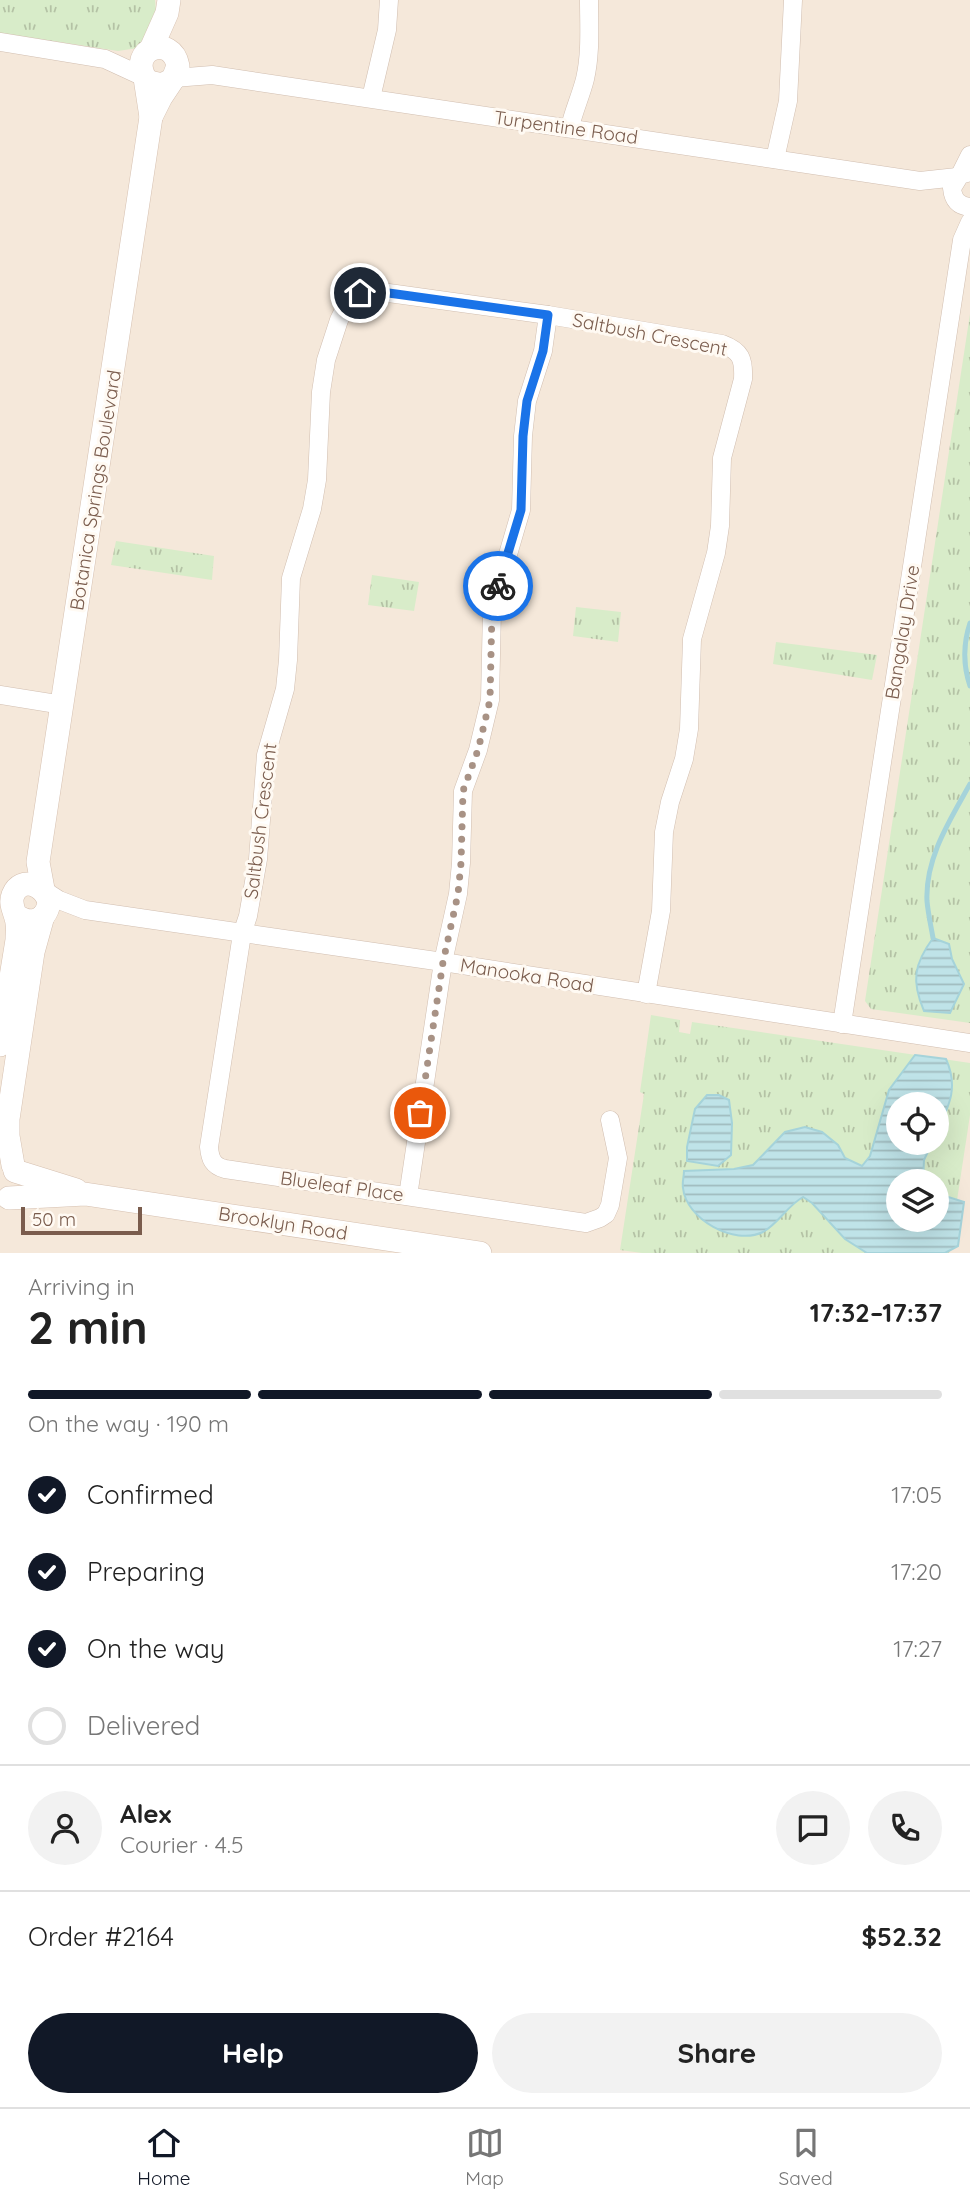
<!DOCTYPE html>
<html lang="en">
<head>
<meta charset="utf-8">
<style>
  :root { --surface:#fff; --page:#f2f2f2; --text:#222; --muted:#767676; --line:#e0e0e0; --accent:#111827 }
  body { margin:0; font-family:Quicksand,sans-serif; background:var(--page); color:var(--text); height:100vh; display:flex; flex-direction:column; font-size:26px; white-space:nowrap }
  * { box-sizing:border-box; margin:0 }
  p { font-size:23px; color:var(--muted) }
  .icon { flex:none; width:38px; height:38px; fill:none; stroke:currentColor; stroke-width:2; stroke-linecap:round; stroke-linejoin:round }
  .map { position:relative; height:1253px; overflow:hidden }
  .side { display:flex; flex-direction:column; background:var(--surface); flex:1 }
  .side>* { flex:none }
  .controls { position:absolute; left:886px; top:1092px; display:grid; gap:14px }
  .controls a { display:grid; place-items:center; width:63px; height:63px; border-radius:50%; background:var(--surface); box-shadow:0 7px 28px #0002; font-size:35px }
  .scale { position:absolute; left:21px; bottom:18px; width:121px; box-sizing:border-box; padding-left:7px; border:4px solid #7a5c4d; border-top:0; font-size:19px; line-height:24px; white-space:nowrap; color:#7a5c4d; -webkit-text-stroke:5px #fffaf3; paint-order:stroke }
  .pin { position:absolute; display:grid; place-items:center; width:60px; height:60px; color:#fff; margin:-30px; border:4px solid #fff; border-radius:50%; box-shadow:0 2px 7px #0007 }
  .courier { position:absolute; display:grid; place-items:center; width:70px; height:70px; margin:-35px; border:5px solid #1a73e8; border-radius:50%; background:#fff; color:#222; box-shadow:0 2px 9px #0007 }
  .summary em { font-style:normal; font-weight:800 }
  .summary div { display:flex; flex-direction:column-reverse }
  .summary { display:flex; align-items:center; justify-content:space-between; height:119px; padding:0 28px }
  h1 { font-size:46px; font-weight:800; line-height:52px }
  .bar { display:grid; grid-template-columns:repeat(4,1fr); gap:10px 7px; align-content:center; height:84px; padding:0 28px }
  .bar i { height:9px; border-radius:5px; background:var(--line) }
  .bar .on { background:var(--accent) }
  .bar p { grid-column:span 4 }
  .line { display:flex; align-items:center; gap:18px; padding:0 28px; border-top:2px solid var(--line) }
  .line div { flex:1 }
  .round { display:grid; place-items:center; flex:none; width:74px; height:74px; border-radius:37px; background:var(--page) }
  ol { padding:0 28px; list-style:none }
  li { display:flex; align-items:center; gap:21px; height:77px }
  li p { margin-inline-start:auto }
  li .icon { padding:7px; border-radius:50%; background:var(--accent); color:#fff; stroke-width:4 }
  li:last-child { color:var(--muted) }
  li i { width:38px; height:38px; border:4px solid var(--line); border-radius:50% }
  .button { display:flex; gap:14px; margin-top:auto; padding:14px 28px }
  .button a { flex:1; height:80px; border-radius:42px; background:var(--accent); color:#fff; font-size:28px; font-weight:800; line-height:80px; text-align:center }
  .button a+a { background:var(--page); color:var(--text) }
  .tab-bar { display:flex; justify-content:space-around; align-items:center; height:98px; border-top:2px solid var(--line); background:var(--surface); font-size:19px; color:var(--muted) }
  .tab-bar a { display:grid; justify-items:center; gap:4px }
  .tab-bar .on { color:var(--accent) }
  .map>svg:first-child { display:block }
  .residential { fill:#f5e8da; fill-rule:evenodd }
  .grass { fill:url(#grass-tufts); fill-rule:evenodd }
  .water { fill:url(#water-rules); stroke:#a5d3da; stroke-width:2 }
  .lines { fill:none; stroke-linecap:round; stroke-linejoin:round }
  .stream { stroke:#a5d3da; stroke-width:5 }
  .street-casing { stroke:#d1beb0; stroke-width:19 }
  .secondary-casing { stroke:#d6c0b0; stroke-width:24 }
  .street { stroke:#fff; stroke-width:18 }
  .secondary { stroke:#fff; stroke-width:23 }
  .done { stroke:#a89285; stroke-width:7; stroke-dasharray:0 12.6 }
  .route { stroke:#1a73e8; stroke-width:9 }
  .labels { text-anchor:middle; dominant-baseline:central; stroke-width:6; stroke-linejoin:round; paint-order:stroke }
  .street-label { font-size:19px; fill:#7a5c4d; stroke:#fffaf3 }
</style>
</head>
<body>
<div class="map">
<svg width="970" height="1253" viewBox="0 0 970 1253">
  <defs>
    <pattern id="grass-tufts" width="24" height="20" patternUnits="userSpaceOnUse" patternTransform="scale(1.75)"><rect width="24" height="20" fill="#d8ecc9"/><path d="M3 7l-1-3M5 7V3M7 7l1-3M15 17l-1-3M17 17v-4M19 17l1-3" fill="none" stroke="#b4c2a5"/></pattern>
    <pattern id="water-rules" width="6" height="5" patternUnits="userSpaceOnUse" patternTransform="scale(1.75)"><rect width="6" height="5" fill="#bfe3e8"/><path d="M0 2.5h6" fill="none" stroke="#a0bbbe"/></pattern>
  </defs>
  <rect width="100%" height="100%" fill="#fdf6ec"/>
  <path class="residential" d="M0,0H970V1253H0ZM898,1104H936V1143H898ZM898,1181H936V1220H898Z"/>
  <g class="grass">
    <polygon points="0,0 155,0 157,23 138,48 118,51 0,33"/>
    <polygon points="970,314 970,1023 871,1009 865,1001"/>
    <polygon points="116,541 214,556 212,580 111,565"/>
    <polygon points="372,575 419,582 414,611 368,605"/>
    <polygon points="576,607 621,612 618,642 573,636"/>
    <polygon points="776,642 877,655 872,680 773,664"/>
    <path d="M651,1015L680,1020L679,1032L690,1034L692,1022L970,1063V1115L949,1253H642L620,1250L644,1094L640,1092ZM898,1104H936V1143H898ZM898,1181H936V1220H898Z"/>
  </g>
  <g class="water">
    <path d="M933,938L949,944L952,959L964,984L950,1013L924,1011C911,981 914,964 933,938Z"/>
    <path d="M915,1055L946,1059C959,1088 949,1106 936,1134V1104H898V1143H932L924,1160L923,1181H898V1220H936V1193L964,1202L958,1246L945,1253H867L845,1239L812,1203L803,1197C787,1206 779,1223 763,1232C734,1246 686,1219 683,1188C682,1183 684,1176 684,1171L734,1169L753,1165L785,1132L805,1127L822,1132L838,1145L845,1158L862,1166L870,1156L889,1090Z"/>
    <polygon points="707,1095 719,1095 729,1100 732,1123 731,1155 718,1166 687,1161 687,1147 695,1109"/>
  </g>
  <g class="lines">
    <g class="stream">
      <path d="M970,623C963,644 963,665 970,686"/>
      <path d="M933,938C931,926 928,913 927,901C925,858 950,820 970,784"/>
    </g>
    <defs>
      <g id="street">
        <polyline points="0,42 105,59 144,77"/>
        <polyline points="174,78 212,75 920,181 957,177"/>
        <polyline points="371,98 387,30 389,0"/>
        <path d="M570,127C574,110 581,95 585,79C591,53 589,26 589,0"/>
        <polyline points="775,159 788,101 793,0"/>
        <path d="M970,172L960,175L952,188C953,199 958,206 970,207"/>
        <polyline points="960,175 970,155"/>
        <polyline points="0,695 63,705"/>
        <polyline points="45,891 59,900 85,910 443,962 970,1043"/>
        <polyline points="842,1024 962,240 970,222"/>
        <path d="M610,1120L618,1158L610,1205L606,1214L600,1218L586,1223L225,1169C213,1166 210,1159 209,1147L242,934L248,916L258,859L266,755L285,689L288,660L291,578L312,509L317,480L321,392L326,360L339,320L350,298L360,293L373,291L396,294L548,315L722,344C741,351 744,359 743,379L722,458L720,526L716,553L692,639L689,729L684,759L670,802L664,832L661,911L646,994"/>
        <polyline points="408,1196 443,962 458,894 461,863 463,791 478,750 490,700 492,609 521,510 523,436 527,401 543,351 548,315"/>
      </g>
      <g id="secondary">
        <polyline points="151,49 167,13 169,0"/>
        <path d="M145,78L149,82L162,85L173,79L178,66C172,33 128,49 145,78L151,117"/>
        <polyline points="43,889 38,862 151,117 161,97 173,79"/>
        <path d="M0,1045L17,940C17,934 18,929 17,923C16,913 9,905 13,895C21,875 46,885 49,903C46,921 30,926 16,915"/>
        <polyline points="13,1165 8,1136 8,1119 33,952 43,916"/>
        <polyline points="15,1171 76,1190"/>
        <polyline points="9,1198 85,1194 480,1253"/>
      </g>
    </defs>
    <use href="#street" class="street-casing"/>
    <use href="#secondary" class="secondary-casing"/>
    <use href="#street" class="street"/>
    <use href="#secondary" class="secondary"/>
  </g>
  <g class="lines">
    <polyline class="done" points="420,1113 443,962 458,894 461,863 463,791 478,750 490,700 492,609 498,586"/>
    <polyline class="route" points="360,293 373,291 396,294 548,315 543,351 527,401 523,436 521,510 498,586"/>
  </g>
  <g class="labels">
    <g class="street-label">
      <text transform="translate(566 127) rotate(8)">Turpentine Road</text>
      <text transform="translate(650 334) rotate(11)">Saltbush Crescent</text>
      <text transform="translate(95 490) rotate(-81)">Botanica Springs Boulevard</text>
      <text transform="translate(902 632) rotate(-81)">Bangalay Drive</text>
      <text transform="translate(260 821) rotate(-83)">Saltbush Crescent</text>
      <text transform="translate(527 975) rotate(9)">Manooka Road</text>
      <text transform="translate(342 1186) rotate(8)">Blueleaf Place</text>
      <text transform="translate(283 1223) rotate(9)">Brooklyn Road</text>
    </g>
  </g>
</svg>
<div class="controls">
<a><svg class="icon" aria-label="locate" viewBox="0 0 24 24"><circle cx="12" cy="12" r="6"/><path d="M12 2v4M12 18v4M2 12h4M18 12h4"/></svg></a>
<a><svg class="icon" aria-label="layers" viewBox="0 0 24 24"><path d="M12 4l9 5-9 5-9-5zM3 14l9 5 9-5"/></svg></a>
</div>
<div class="scale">50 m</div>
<div class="pin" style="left:420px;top:1113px;background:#ea580c"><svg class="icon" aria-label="bag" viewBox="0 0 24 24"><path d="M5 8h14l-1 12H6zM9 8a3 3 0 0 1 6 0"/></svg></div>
<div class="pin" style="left:360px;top:293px;background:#1f2937"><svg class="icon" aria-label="home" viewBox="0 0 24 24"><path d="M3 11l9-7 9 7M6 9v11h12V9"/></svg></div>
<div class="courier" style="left:498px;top:586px"><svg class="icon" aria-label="bike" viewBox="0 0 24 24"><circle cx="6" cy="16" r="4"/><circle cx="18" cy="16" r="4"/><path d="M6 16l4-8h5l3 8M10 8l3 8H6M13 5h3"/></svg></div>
</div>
<section class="side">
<div class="summary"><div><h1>2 min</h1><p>Arriving in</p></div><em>17:32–17:37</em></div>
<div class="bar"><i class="on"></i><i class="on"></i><i class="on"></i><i></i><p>On the way · 190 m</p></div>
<ol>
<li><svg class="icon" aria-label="check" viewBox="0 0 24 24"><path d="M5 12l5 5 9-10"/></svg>Confirmed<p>17:05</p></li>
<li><svg class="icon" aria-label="check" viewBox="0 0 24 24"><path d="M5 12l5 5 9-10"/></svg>Preparing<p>17:20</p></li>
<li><svg class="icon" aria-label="check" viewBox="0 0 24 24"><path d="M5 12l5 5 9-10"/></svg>On the way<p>17:27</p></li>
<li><i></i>Delivered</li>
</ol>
<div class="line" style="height:126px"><a class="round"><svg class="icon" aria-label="person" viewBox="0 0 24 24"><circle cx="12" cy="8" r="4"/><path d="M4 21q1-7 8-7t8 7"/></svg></a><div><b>Alex</b><p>Courier · 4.5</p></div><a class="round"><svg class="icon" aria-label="chat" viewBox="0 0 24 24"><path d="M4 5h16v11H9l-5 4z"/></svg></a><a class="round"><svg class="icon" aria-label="phone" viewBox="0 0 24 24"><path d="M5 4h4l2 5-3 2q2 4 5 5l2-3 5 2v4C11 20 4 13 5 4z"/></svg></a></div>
<div class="line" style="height:91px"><div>Order #2164</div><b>$52.32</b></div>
<div class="button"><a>Help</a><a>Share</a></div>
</section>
<nav class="tab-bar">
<a class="on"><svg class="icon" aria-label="home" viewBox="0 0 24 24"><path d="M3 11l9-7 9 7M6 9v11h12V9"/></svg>Home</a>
<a><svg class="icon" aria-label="map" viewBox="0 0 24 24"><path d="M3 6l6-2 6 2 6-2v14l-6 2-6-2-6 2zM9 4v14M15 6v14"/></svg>Map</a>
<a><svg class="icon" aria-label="saved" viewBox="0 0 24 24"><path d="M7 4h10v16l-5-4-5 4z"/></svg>Saved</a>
</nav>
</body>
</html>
